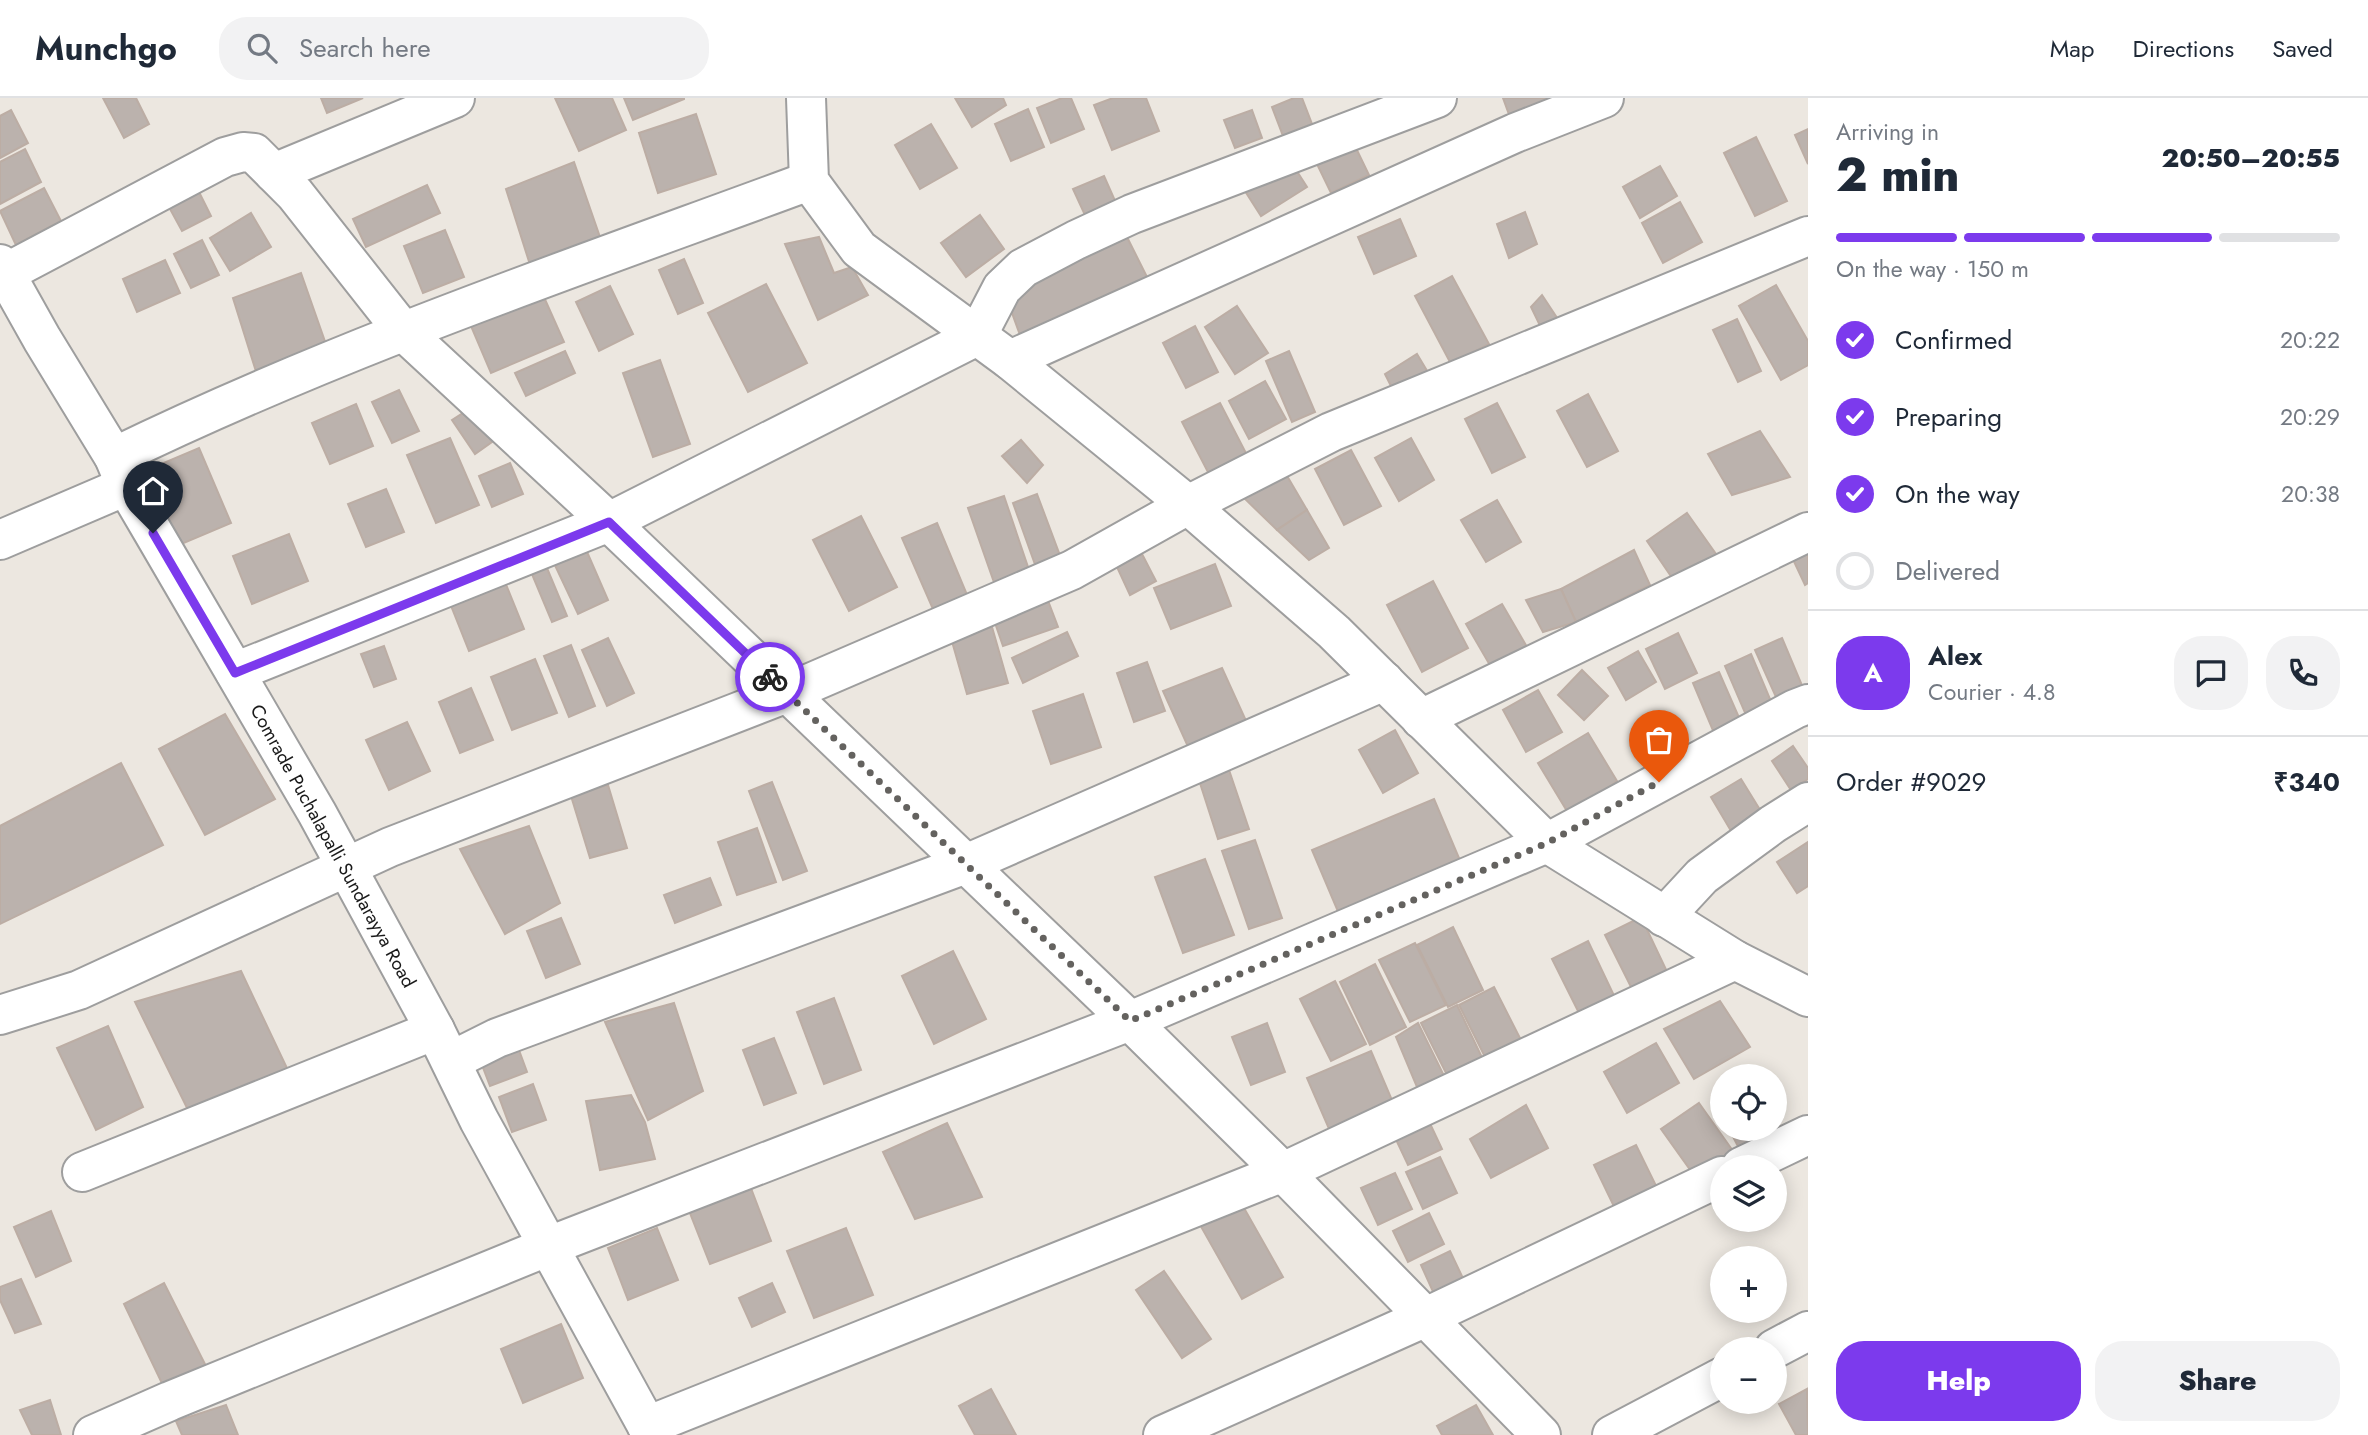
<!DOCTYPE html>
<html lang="en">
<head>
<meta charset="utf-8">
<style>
  :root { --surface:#fff; --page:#f2f2f3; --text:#1f2937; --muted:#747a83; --line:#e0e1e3; --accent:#7c3aed }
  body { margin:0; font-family:Jost,sans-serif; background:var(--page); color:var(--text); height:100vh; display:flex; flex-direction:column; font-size:26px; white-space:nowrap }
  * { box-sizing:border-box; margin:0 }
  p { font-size:23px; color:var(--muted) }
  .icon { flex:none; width:38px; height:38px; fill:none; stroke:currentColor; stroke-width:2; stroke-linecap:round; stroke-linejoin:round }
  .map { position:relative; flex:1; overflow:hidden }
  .panel { display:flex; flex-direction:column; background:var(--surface); width:560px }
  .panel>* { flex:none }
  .buttons { position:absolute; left:1710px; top:966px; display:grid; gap:14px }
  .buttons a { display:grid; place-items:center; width:77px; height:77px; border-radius:50%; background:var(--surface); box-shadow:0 4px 18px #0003; font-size:35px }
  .pin { position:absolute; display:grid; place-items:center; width:60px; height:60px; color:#fff; margin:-72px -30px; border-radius:50% 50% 50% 0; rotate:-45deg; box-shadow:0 0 7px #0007 }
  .pin .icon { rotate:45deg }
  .courier { position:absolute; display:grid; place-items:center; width:70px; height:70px; margin:-35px; border:5px solid #7c3aed; border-radius:50%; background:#fff; color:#222; box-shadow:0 2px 9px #0007 }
  .headline em { font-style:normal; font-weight:800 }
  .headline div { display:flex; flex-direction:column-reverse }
  .headline { display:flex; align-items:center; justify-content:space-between; height:119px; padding:0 28px }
  h1 { font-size:46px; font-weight:800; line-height:52px }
  .bar { display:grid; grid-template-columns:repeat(4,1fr); gap:10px 7px; align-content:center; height:84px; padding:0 28px }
  .bar i { height:9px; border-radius:5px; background:var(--line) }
  .bar .selected { background:var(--accent) }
  .bar p { grid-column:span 4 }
  .line { display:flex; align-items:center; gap:18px; padding:0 28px; border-top:2px solid var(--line) }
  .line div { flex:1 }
  .round { display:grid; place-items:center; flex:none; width:74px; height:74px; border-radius:28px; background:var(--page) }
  ol { padding:0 28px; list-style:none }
  li { display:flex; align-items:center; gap:21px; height:77px }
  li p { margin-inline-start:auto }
  li .icon { padding:7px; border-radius:50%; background:var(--accent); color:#fff; stroke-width:4 }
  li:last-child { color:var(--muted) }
  li i { width:38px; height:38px; border:4px solid var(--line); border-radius:50% }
  .cta { display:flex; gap:14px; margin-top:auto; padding:14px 28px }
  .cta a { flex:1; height:80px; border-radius:28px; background:var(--accent); color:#fff; font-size:28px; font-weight:800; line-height:80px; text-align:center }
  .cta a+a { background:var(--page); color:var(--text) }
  header { display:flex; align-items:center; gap:42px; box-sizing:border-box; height:98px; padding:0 35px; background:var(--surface); border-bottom:2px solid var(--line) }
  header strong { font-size:33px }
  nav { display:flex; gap:38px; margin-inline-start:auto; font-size:24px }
  .search { width:490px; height:63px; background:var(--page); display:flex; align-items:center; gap:18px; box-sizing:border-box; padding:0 24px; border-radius:28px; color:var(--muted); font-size:26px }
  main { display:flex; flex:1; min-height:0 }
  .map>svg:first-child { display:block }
  .building { fill:#bbb2ad; stroke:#bcada4; stroke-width:2 }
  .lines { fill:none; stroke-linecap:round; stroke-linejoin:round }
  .minor-casing { stroke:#9e9e9e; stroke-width:42 }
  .minor { stroke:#fff; stroke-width:38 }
  .done { stroke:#64625f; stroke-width:7; stroke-dasharray:0 12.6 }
  .route { stroke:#7c3aed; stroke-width:9 }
  .labels { text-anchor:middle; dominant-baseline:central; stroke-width:7; stroke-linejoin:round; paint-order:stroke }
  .street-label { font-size:19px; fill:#1a1a1a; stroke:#fff }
</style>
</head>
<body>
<header>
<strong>Munchgo</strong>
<div class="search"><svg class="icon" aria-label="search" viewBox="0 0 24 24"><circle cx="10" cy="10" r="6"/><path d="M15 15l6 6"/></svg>Search here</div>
<nav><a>Map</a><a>Directions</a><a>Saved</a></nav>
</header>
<main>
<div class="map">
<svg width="1808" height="1337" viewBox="0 0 1808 1337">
  <rect width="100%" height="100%" fill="#ece7e0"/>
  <g class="building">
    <polygon points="103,0 136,0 149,26 124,40"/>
    <polygon points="321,0 363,0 327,15"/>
    <polygon points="555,0 612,0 626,32 579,53"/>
    <polygon points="624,0 684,0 684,1 633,22"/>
    <polygon points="955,0 1003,0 1006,7 972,29"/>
    <polygon points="1062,0 1071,0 1084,31 1051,45 1037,10"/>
    <polygon points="1113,0 1146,0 1159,33 1112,52 1094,7"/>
    <polygon points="1294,0 1302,0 1312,26 1283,38 1272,9"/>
    <polygon points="1503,0 1549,0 1552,6 1511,22"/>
    <polygon points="1028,11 1044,49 1011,63 995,26"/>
    <polygon points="11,12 28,45 0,60 0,18"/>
    <polygon points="1252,12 1262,40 1235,50 1224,22"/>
    <polygon points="696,16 716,76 658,95 639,35"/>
    <polygon points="931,26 957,70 920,91 895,47"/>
    <polygon points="1808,31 1808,66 1795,37"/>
    <polygon points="1756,39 1787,103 1755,118 1724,55"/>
    <polygon points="1354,46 1369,77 1331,95 1316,64"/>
    <polygon points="25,51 41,84 0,106 0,64"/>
    <polygon points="574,64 602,145 532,173 506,91"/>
    <polygon points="1291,64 1307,89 1261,118 1245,93"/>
    <polygon points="1660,68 1677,98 1640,120 1623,89"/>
    <polygon points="1104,78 1120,114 1090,128 1073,91"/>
    <polygon points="194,84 211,118 182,133 164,100"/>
    <polygon points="427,87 440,115 366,149 353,121"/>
    <polygon points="44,90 61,123 16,147 0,113"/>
    <polygon points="1680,104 1702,144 1663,165 1642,125"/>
    <polygon points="1525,114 1537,146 1509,160 1497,126"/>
    <polygon points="251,115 271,149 230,173 210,140"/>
    <polygon points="980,117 1004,151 966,179 941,145"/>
    <polygon points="1400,121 1416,158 1374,176 1358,139"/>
    <polygon points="1120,125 1147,179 1020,237 1003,190"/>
    <polygon points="445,132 464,179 423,195 404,148"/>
    <polygon points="819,139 834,175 852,169 868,197 818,222 785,146"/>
    <polygon points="202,142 219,177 191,190 174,156"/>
    <polygon points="684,161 703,205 678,216 659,172"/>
    <polygon points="165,162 180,195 137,214 123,181"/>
    <polygon points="301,175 329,255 259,283 233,200"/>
    <polygon points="1452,178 1489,246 1451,266 1415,198"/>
    <polygon points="766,186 807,265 748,294 708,215"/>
    <polygon points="1776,187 1808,243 1808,267 1781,282 1739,208"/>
    <polygon points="610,188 633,236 599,253 576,204"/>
    <polygon points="543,197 564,244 491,275 471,228"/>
    <polygon points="1542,197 1565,232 1547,242 1531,209"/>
    <polygon points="1237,208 1268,255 1235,276 1205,229"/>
    <polygon points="1737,221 1761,273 1738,284 1713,232"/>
    <polygon points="1195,228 1218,274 1186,290 1163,245"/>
    <polygon points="565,253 575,275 526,298 515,275"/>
    <polygon points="1289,253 1315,314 1292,324 1266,263"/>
    <polygon points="1417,256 1432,281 1396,298 1385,276"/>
    <polygon points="660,262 690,346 653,359 623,275"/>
    <polygon points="1265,283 1286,321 1249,341 1229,303"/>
    <polygon points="399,292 419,333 392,345 372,304"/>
    <polygon points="1588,296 1618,353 1587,369 1557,313"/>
    <polygon points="1220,305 1248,359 1210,378 1182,324"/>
    <polygon points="1497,305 1525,359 1492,375 1465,321"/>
    <polygon points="356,306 373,348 330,366 312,325"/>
    <polygon points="469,311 492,344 475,356 452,322"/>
    <polygon points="1760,333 1790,379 1732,397 1708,356"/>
    <polygon points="450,340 479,407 436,425 407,357"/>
    <polygon points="1411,340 1434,382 1399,403 1375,360"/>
    <polygon points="1021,342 1043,367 1027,385 1002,358"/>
    <polygon points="199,350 231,425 179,447 147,372"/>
    <polygon points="1351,352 1381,408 1344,427 1315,371"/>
    <polygon points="510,365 523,396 492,409 479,378"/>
    <polygon points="1283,371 1307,412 1277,432 1242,398"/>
    <polygon points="386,391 404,434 366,449 348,406"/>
    <polygon points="1037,396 1062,463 1037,472 1013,405"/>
    <polygon points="1004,398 1031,478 996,490 968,410"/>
    <polygon points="1497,402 1521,444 1486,464 1461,422"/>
    <polygon points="1307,412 1329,450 1309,462 1277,432"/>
    <polygon points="1687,415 1716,456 1675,484 1647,443"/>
    <polygon points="861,418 897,489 849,513 813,442"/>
    <polygon points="937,425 970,504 936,518 902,440"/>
    <polygon points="289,436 308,483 252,506 233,458"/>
    <polygon points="1808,446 1808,485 1805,487 1790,455"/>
    <polygon points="584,447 608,502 578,516 552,461"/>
    <polygon points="1634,452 1650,487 1576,524 1561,491"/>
    <polygon points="1142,456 1156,483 1130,497 1117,469"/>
    <polygon points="544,463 567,518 552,524 529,469"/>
    <polygon points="1215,466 1231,508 1171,531 1154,490"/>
    <polygon points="501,474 524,531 469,553 446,495"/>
    <polygon points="1433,483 1468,550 1422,574 1387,507"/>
    <polygon points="1561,491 1576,524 1543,534 1526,502"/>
    <polygon points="1047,500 1058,529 1003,548 993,519"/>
    <polygon points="1502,506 1527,549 1491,569 1466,526"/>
    <polygon points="992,529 1008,585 967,596 951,540"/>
    <polygon points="1067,534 1078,558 1023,585 1012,560"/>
    <polygon points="1678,535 1697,575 1665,591 1646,551"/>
    <polygon points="608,540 634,595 607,608 582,552"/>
    <polygon points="1782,540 1806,597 1780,608 1755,552"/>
    <polygon points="571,547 595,608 569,619 544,558"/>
    <polygon points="384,548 396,581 374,589 361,556"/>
    <polygon points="1638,553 1656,584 1626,602 1608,570"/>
    <polygon points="1751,556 1775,613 1749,624 1725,568"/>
    <polygon points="535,561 557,615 512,632 491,579"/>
    <polygon points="1147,564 1165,613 1134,624 1117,575"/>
    <polygon points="1222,570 1252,636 1194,662 1163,593"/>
    <polygon points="1582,572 1608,598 1584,622 1558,597"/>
    <polygon points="1719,574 1744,631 1717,642 1693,585"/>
    <polygon points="471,590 493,642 460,655 439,604"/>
    <polygon points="1538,592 1562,634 1526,654 1503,612"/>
    <polygon points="1083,596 1101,649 1051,666 1033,613"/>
    <polygon points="225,616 275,701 205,737 159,651"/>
    <polygon points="407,624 430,673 389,692 366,642"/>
    <polygon points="1395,632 1418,675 1383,695 1359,652"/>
    <polygon points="1588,635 1617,683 1570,718 1538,665"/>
    <polygon points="1793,648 1808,670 1808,681 1791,692 1772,663"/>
    <polygon points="121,665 163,747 0,826 0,728"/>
    <polygon points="1228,669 1249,731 1218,741 1198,679"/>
    <polygon points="1741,681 1765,720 1734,738 1711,699"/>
    <polygon points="772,684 807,773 783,782 749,693"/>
    <polygon points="608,687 627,750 590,760 571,698"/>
    <polygon points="1434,701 1464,772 1342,823 1312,752"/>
    <polygon points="529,728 560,805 505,836 460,751"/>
    <polygon points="757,730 776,784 737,797 718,744"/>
    <polygon points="1255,742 1282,820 1249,831 1222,753"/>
    <polygon points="1808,744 1808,788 1797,795 1777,764"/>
    <polygon points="1205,761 1234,837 1183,855 1155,779"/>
    <polygon points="710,780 721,807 675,825 664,797"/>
    <polygon points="1641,819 1671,882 1636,899 1605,837"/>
    <polygon points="561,820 580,866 546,880 527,833"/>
    <polygon points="1453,829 1483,892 1448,909 1417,847"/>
    <polygon points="1588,843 1618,906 1583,923 1552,861"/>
    <polygon points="1415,845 1446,907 1410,924 1379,862"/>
    <polygon points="953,853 986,921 934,946 902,878"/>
    <polygon points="1375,866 1406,929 1370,947 1340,884"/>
    <polygon points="241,873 293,983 191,1018 135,904"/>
    <polygon points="1335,883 1366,946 1331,963 1300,901"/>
    <polygon points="1494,889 1526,952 1490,969 1459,907"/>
    <polygon points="834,900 861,972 824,986 797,914"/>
    <polygon points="1720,903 1750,949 1694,981 1664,931"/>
    <polygon points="674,905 703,993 648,1022 605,924"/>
    <polygon points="1457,907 1487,970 1452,987 1421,925"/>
    <polygon points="1267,925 1285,974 1251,987 1232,939"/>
    <polygon points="1418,925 1449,988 1422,1001 1396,939"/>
    <polygon points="108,928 143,1009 96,1032 57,950"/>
    <polygon points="774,940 796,995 764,1007 743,952"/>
    <polygon points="516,944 527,974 490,988 479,959"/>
    <polygon points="1656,945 1679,985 1627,1015 1604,974"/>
    <polygon points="1371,953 1397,1014 1333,1040 1307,980"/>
    <polygon points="533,986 546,1022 512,1034 499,999"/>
    <polygon points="1722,993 1722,1018 1712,998"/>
    <polygon points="631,997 645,1024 655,1061 600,1072 586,1003"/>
    <polygon points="1699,1005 1733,1053 1696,1080 1661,1031"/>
    <polygon points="1526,1007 1548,1050 1491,1080 1470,1041"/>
    <polygon points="1425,1015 1442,1051 1408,1067 1391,1031"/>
    <polygon points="947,1025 982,1099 915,1121 883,1054"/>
    <polygon points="1729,1031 1773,1031 1779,1042 1744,1060"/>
    <polygon points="1636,1047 1662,1100 1620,1121 1594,1067"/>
    <polygon points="1440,1059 1457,1095 1423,1111 1406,1074"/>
    <polygon points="1395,1075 1412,1111 1378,1127 1361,1090"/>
    <polygon points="749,1085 771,1143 710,1166 688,1110"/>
    <polygon points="1240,1103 1283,1179 1242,1201 1199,1125"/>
    <polygon points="51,1113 71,1163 36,1179 14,1129"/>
    <polygon points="1429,1115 1444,1146 1408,1164 1393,1133"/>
    <polygon points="657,1130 678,1182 628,1202 608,1150"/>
    <polygon points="846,1130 873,1197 814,1220 787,1153"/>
    <polygon points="1450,1153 1469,1193 1439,1207 1421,1167"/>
    <polygon points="1164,1173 1211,1241 1182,1260 1136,1192"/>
    <polygon points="21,1181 41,1226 15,1235 0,1202 0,1189"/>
    <polygon points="164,1185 211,1278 168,1298 124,1206"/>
    <polygon points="772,1185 785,1214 752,1229 739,1200"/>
    <polygon points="561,1226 583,1280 523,1305 501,1251"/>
    <polygon points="991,1291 1016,1337 975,1337 959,1308"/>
    <polygon points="1807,1291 1808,1337 1796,1337 1779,1306"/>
    <polygon points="50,1302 61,1337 32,1337 20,1312"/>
    <polygon points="226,1307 238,1337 182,1337 176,1323"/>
    <polygon points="1476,1307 1493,1337 1442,1337 1437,1328"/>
  </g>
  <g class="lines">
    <defs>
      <g id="minor">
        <polyline points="806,0 809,83 859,151 1010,262 1188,407 1334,534 1547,745 1735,862 1808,899"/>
        <polyline points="274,75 455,0"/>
        <polyline points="0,166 42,241 114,359 126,388 153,434 317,715 435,932 479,1022 652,1337"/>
        <polyline points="0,178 225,59 243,54 254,55 295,96 403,233 609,424 1130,923 1283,1074 1541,1337"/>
        <polyline points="1010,262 1515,35 1604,0"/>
        <path d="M114,359C338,250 576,169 809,83"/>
        <polyline points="0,442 126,388"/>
        <polyline points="235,574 609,424 977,238 1002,190 1023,170 1076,142 1132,116 1437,0"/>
        <polyline points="1421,621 1808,434"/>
        <polyline points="1664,819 1702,778 1773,726 1808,704"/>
        <polyline points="0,917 79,892 390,749 787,595 1072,472 1188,407 1331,334 1808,138"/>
        <polyline points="451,963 497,940 966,766 1384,583"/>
        <polyline points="1741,1069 1808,1037"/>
        <polyline points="82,1074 435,932"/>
        <polyline points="1774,1251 1808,1233"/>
        <polyline points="647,1328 1283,1074 1735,862"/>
        <polyline points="93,1337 170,1303 549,1148 1130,923 1547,745 1795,611 1808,606"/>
        <polyline points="1163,1337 1424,1220 1722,1078"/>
        <polyline points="1612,1337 1722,1279"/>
      </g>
    </defs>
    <use href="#minor" class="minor-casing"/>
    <use href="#minor" class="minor"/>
  </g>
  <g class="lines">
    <polyline class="done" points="770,579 1130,923 1547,745 1659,684"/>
    <polyline class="route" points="153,435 235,575 609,424 770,579"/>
  </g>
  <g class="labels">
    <g class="street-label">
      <text transform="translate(333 748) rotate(61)">Comrade Puchalapalli Sundarayya Road</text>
    </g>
  </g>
</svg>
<div class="buttons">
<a><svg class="icon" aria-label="locate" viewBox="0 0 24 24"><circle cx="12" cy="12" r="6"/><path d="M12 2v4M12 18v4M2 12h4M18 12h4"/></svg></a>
<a><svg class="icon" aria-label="layers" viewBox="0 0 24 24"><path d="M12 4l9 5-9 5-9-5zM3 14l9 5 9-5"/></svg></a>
<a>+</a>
<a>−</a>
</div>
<div class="pin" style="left:1659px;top:684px;background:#ea580c"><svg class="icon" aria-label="bag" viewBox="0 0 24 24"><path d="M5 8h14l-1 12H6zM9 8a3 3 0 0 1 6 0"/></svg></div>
<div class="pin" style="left:153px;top:435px;background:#1f2937"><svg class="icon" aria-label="home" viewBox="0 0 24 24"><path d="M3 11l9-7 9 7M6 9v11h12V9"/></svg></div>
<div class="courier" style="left:770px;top:579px"><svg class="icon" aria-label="bike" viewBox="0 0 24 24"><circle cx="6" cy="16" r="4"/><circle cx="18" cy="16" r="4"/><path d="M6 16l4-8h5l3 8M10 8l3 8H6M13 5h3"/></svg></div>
</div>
<section class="panel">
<div class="headline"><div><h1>2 min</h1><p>Arriving in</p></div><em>20:50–20:55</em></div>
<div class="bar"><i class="selected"></i><i class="selected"></i><i class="selected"></i><i></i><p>On the way · 150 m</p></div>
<ol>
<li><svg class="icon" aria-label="check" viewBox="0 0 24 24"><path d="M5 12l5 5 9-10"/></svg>Confirmed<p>20:22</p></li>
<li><svg class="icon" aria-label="check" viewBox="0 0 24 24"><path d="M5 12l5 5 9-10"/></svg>Preparing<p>20:29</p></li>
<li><svg class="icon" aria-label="check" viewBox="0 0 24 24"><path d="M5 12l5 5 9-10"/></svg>On the way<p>20:38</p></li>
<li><i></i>Delivered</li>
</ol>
<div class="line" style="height:126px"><b class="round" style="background:var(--accent);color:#fff">A</b><div><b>Alex</b><p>Courier · 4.8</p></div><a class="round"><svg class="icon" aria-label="chat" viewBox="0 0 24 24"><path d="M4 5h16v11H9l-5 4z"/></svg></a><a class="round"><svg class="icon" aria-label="phone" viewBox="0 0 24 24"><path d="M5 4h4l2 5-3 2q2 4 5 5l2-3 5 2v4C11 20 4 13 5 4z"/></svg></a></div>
<div class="line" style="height:91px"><div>Order #9029</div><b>₹340</b></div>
<div class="cta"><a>Help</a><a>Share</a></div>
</section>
</main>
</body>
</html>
